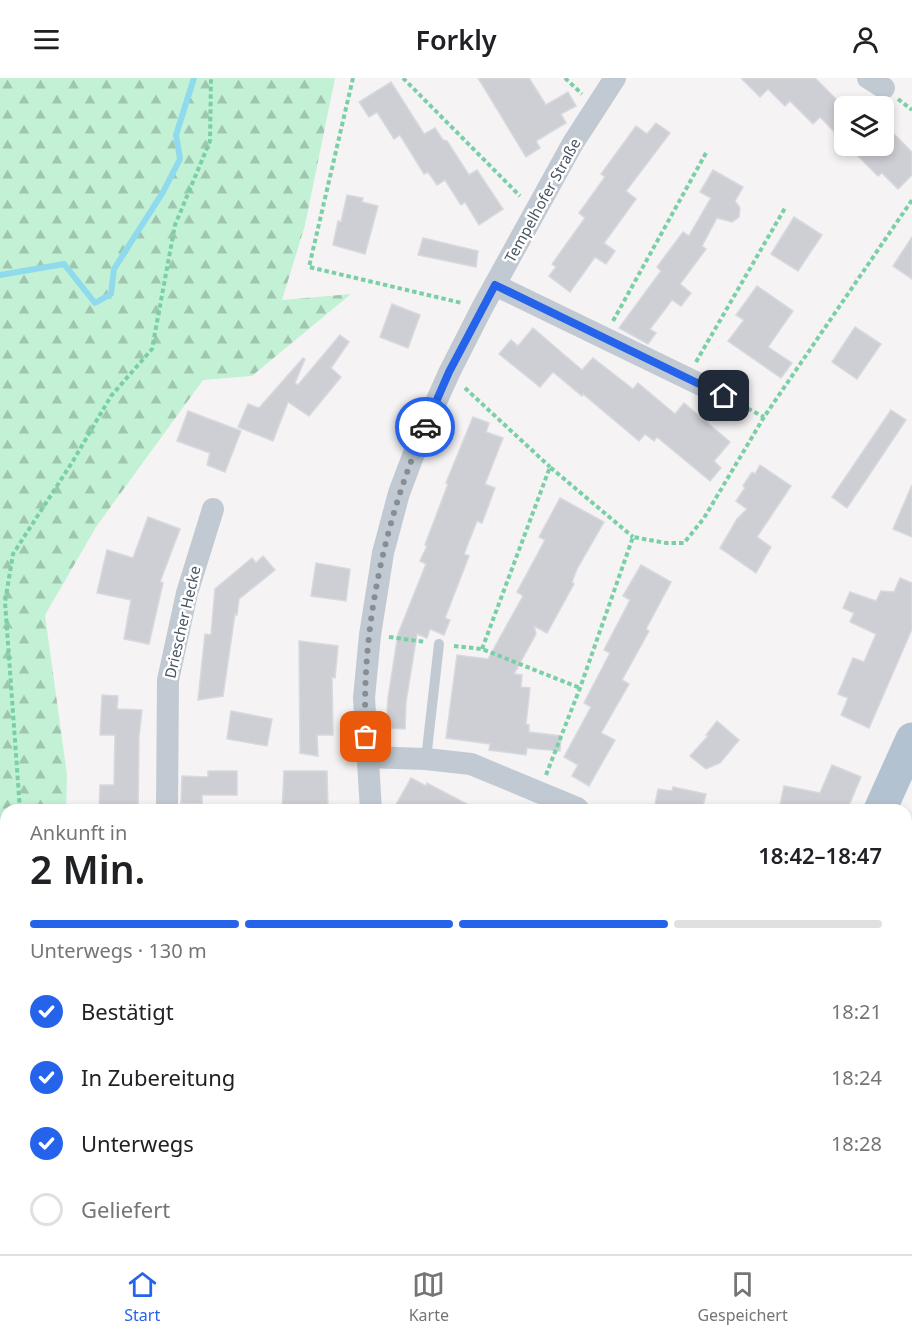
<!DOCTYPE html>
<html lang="de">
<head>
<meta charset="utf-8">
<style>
  :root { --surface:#fff; --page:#f2f2f2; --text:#202124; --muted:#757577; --line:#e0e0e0; --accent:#2563eb }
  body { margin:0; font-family:"Noto Sans",sans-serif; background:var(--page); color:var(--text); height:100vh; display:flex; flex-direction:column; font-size:22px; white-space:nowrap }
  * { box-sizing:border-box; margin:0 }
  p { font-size:20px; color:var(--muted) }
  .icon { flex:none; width:33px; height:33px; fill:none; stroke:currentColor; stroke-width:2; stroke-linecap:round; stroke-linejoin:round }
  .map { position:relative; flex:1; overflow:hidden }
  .drawer { position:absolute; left:0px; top:726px; width:912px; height:450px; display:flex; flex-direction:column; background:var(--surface); border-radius:18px 18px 0 0; box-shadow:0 3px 9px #0003 }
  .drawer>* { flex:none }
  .buttons { position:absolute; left:834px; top:18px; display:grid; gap:12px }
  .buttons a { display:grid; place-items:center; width:60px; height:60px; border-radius:9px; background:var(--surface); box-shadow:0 3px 9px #0003; font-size:30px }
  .pin { position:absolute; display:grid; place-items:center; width:51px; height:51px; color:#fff; margin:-26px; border-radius:12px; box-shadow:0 3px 9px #0006 }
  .courier { position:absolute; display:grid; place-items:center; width:60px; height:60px; margin:-30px; border:4px solid #2563eb; border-radius:50%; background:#fff; color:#222; box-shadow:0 2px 8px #0007 }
  .summary em { font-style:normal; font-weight:600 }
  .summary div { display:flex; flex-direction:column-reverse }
  .summary { display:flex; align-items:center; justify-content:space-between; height:102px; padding:0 30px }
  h1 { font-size:39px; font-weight:600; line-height:45px }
  .bar { display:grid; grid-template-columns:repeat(4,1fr); gap:9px 6px; align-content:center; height:72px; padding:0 30px }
  .bar i { height:8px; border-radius:4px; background:var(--line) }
  .bar .current { background:var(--accent) }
  .bar p { grid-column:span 4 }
  ol { padding:0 30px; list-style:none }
  li { display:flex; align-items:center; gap:18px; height:66px }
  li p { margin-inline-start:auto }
  li .icon { padding:6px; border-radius:50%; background:var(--accent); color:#fff; stroke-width:4 }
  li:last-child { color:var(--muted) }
  li i { width:33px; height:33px; border:3px solid var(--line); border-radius:50% }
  header { display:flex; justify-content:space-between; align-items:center; height:78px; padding:0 30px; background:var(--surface); font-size:27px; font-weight:600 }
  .tab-bar { display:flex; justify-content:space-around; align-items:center; height:84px; border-top:2px solid var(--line); background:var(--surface); font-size:16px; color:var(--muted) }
  .tab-bar a { display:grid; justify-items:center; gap:3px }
  .tab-bar .current { color:var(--accent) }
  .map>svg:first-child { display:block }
  .grass { fill:url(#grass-tufts) }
  .forest { fill:url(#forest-firs) }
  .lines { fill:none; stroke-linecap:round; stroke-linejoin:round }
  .stream { stroke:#90daee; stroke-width:6 }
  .building { fill:#cdcfd5; stroke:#d7d9de; stroke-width:1.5 }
  .path { stroke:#7ad0a6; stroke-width:4; stroke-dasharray:4.5 3; stroke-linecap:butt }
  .service { stroke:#c1cad2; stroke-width:10 }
  .minor { stroke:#c1cad2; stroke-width:22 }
  .primary { stroke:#b3c2d1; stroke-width:33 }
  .done { stroke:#868d94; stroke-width:6; stroke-dasharray:0 10.8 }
  .route { stroke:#2563eb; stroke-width:8 }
  .labels { text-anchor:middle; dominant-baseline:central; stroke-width:5; stroke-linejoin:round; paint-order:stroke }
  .street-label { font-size:15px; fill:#4a5661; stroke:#fff }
</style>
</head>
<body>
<header><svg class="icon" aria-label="menu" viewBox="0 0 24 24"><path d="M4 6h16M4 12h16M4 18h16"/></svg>Forkly<svg class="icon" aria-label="person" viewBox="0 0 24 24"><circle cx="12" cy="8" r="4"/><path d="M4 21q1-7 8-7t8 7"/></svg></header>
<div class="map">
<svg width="912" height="1176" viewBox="0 0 912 1176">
  <defs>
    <pattern id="grass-tufts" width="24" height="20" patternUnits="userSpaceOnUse" patternTransform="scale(1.5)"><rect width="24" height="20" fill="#c3f1d5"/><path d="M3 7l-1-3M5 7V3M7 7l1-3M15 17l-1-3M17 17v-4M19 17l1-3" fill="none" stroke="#a0c6b0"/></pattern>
    <pattern id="forest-firs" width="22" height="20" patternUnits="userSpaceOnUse" patternTransform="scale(1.5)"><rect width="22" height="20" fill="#c3f1d5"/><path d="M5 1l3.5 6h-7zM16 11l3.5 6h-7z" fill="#a0c6b0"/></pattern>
  </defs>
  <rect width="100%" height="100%" fill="#f5f3f3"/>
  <g class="grass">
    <polygon points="0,773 3,792 0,935"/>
    <polygon points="0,994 6,1176 0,1176"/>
  </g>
  <polygon class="forest" points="0,0 335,0 305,147 282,222 351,216 252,298 203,302 96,449 45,537 67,697 66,732 6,732 6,1170 58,1170 58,1176 6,1176 0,994 3,792 0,773"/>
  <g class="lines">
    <polyline class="stream" points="0,197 64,186 95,225 111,216 114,191 163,114 180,81 176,57 194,0"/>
  </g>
  <g class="building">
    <polygon points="478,0 529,0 546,27 568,14 576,28 561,36 566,45 536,63 540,70 526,79"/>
    <polygon points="741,0 815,0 844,29 844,64 820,39 813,46 790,23 785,28 768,11 760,19"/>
    <polygon points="391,4 424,56 435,50 443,62 447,63 469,97 477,92 503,131 479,147 465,124 461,127 445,102 437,107 428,94 424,96 400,57 394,61 377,34 369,39 359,24"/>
    <polygon points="656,45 670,55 626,113 636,121 604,165 615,173 606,186 595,179 570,214 549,198 556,189 552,186 585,140 579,135 605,99 601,96 636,48 647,56"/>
    <polygon points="894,56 912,74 912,97 898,111 882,95 878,98 848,68 884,68"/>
    <polygon points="713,92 743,109 735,123 740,130 739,139 732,144 717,140 702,168 706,171 680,206 691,215 681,228 672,222 650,251 656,255 648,266 619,250 661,193 657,189 683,154 689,158 711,120 700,114"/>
    <polygon points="347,117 363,120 362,124 378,128 365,176 333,167 338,143 341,144"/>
    <polygon points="794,139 822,157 798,193 771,176"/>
    <polygon points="912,159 912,201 893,188"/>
    <polygon points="423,160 478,173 476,189 418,177"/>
    <polygon points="757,208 793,233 768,269 792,285 781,300 728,263 744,242 736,237"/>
    <polygon points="392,226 420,237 408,270 380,259"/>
    <polygon points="855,249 881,266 857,301 832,284"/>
    <polygon points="533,250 582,292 593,280 633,311 638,305 675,336 684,325 730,364 714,383 721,390 710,403 657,359 654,363 645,356 639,363 583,316 582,318 553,294 540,309 499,276 511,262 518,268"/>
    <polygon points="340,257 349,264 331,290 341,299 309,338 288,324 273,363 238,349 248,326 259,330 303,280 305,281 295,305 298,307"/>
    <polygon points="891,332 906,342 847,430 832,419"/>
    <polygon points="188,333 241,353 225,394 207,387 210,375 177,363"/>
    <polygon points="473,339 489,345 486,354 503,360 485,406 495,410 482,445 477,443 464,476 469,478 445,540 450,542 444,557 430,551 427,560 417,556 406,624 405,651 386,650 388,620 398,556 426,486 420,483 427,468 425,467 448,406 446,405"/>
    <polygon points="760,387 791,408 757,459 771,469 756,495 720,470 737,441 747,431 736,423 745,410 743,408 752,394 755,396"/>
    <polygon points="912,407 912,459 893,451"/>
    <polygon points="560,420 604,444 577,491 572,504 574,506 547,555 534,548 536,556 514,596 522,597 521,609 530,610 526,646 529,647 529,654 561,658 560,673 527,670 526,677 489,672 490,666 446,660 457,577 488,581 523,518 517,514 545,462 539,459"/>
    <polygon points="148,439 180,451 160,504 163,505 149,566 124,561 131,522 97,515 107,472 133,480"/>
    <polygon points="263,478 275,492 239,521 237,537 235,536 223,618 198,622 205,556 211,557 215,511 252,480 256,485"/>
    <polygon points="316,485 350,491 346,523 311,518"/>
    <polygon points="641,487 671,504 646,551 649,553 622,602 629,606 601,655 615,662 589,708 572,698 578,687 564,679 591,629 584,625 610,575 604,572 630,522 623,518"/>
    <polygon points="900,500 912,505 912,551 869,650 841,637 848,620 838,616 853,580 864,584 876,556 850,544 854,535 843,530 850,514 876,523 881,513 894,514"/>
    <polygon points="299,563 338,568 335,600 332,599 333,657 317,657 318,678 300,675"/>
    <polygon points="102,617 118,618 117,631 142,632 139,658 138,732 99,732 100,707 114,707 115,657 100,657"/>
    <polygon points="231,633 272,641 267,668 227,661"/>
    <polygon points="717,643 739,662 720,685 706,691 690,678 708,658 706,657"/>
    <polygon points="832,687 861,699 847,732 779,732 784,708 820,715"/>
    <polygon points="208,693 237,693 237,717 202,717 202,726 181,725 182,698 208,699"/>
    <polygon points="284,693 327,693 328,732 282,732"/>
    <polygon points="411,700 426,708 427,705 478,732 393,732"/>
    <polygon points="673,709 706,716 702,732 654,732 658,711 672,713"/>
  </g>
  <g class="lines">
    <g class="path">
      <polyline points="353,0 309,189 462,225"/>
      <polyline points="403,0 520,118"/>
      <polyline points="565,0 582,16"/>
      <polyline points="898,21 912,32"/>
      <polyline points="613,243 706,75"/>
      <polyline points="696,284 785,130"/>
      <polyline points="465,310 550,389"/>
      <polyline points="741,327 764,339"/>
      <polyline points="389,559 426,564"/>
      <polyline points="454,568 482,571 580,610"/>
      <polyline points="482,571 550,389 633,459"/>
      <polyline points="546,697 580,610 633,459 666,465 684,465 704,440 764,339 912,122"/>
      <polyline points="20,732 5,524 13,476 73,383 111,318 152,271 175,147 210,63 211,0"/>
      <polyline points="21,1176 21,1170"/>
      <polyline points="439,1176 441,1170"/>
      <polyline points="482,1176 483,1170"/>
    </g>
    <polyline class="service" points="426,681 439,566"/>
    <g class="minor">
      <polyline points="868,0 884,10"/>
      <polyline points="495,207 724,318"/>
      <polyline points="367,679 426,681 471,686 577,730 579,732"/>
      <polyline points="167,732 168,602 187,515 213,431"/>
      <polyline points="371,732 364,620 370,557 383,475 399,415 419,362 449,295 482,230 573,65 615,0"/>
      <polyline points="147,1176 147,1170"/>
      <polyline points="322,1176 323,1170"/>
    </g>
    <g class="primary">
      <polyline points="880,732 912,661"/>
      <polyline points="688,1176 691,1170"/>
    </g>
  </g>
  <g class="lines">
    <path class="done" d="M366,659C360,556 384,443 425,349"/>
    <polyline class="route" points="425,349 449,294 495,207 724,318"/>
  </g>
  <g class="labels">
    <g class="street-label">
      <text transform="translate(542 122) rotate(-61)">Tempelhofer Straße</text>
      <text transform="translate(182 544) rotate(-77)">Driescher Hecke</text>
    </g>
  </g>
</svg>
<div class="buttons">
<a><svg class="icon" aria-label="layers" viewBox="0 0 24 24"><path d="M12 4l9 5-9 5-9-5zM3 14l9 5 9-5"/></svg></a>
</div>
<div class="pin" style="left:366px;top:659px;background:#ea580c"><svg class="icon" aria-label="bag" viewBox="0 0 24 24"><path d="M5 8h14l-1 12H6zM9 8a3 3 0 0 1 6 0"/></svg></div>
<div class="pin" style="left:724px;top:318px;background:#1f2937"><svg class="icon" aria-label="home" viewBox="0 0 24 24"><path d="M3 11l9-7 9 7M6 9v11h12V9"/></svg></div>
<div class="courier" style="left:425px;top:349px"><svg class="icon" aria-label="car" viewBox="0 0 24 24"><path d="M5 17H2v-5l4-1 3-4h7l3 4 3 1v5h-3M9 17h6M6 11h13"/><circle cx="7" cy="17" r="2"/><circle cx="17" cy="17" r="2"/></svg></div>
<section class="drawer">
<div class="summary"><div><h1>2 Min.</h1><p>Ankunft in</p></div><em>18:42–18:47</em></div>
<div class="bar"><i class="current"></i><i class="current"></i><i class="current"></i><i></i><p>Unterwegs · 130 m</p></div>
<ol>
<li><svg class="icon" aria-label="check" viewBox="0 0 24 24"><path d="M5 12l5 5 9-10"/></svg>Bestätigt<p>18:21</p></li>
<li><svg class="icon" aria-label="check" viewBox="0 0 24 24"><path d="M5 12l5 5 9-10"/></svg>In Zubereitung<p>18:24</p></li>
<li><svg class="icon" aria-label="check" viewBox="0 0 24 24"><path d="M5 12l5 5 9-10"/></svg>Unterwegs<p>18:28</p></li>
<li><i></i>Geliefert</li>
</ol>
</section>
</div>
<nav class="tab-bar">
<a class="current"><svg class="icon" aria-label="home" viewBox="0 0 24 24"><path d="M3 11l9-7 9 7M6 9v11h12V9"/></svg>Start</a>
<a><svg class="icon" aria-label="map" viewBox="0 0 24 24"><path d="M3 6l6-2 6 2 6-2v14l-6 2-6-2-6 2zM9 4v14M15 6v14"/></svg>Karte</a>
<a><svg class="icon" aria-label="saved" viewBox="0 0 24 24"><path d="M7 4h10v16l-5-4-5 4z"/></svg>Gespeichert</a>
</nav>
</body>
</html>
